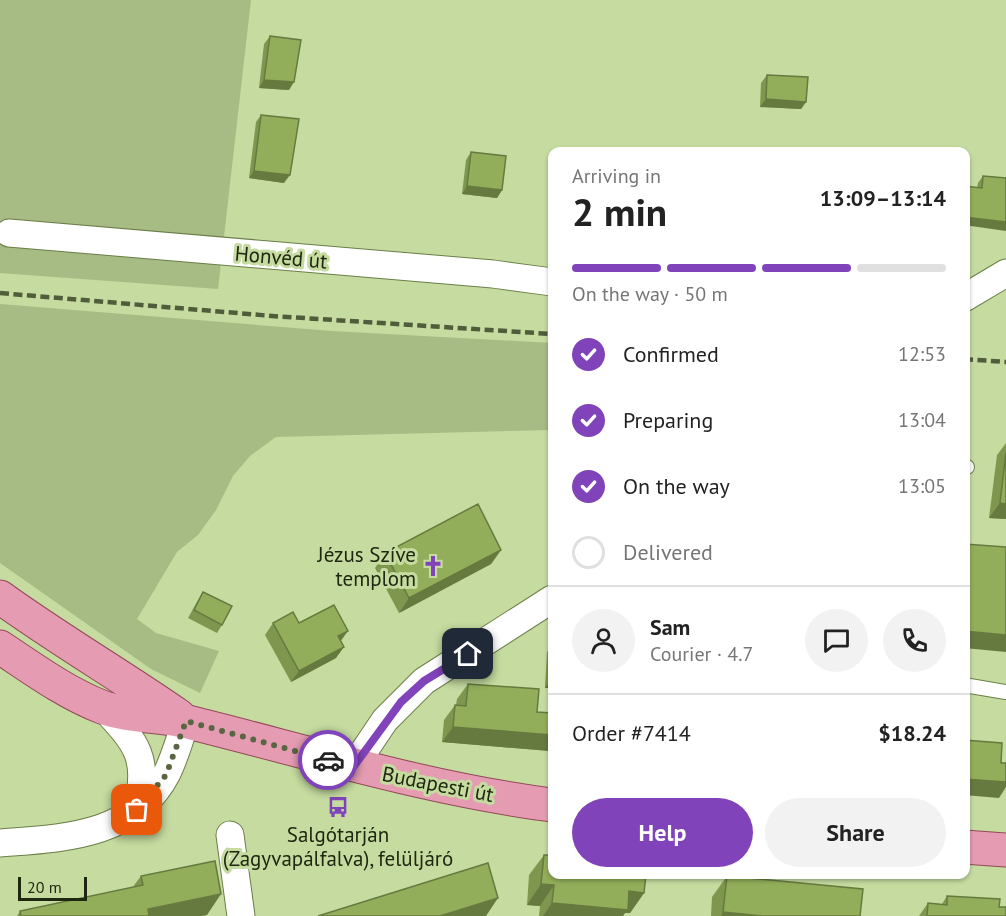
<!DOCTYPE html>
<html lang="en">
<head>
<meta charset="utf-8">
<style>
  :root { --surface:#fff; --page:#f2f2f2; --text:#222; --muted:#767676; --line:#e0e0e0; --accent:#8043b9 }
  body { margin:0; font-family:"PT Sans",sans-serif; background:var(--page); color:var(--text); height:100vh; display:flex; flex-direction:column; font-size:22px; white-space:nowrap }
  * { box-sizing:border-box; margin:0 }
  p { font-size:20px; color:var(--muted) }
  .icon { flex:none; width:33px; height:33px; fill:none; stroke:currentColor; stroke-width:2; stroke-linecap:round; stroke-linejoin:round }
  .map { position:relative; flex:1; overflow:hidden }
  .panel { position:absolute; left:548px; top:147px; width:422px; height:732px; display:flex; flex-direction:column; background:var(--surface); border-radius:12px; box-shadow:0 2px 4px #0004 }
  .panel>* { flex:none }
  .scale { position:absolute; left:18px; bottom:15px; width:69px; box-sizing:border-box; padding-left:6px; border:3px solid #202710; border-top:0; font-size:16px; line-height:21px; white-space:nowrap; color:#202710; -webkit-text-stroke:4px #c5dba0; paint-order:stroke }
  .pin { position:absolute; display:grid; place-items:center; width:51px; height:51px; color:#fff; margin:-26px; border-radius:12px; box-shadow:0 3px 9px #0006 }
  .courier { position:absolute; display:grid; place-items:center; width:60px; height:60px; margin:-30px; border:4px solid #8043b9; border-radius:50%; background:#fff; color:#222; box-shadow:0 2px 8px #0007 }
  .overview em { font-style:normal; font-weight:600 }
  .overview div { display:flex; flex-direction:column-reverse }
  .overview { display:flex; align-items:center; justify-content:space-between; height:102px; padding:0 24px }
  h1 { font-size:39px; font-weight:600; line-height:45px }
  .bar { display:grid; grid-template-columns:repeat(4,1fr); gap:9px 6px; align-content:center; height:72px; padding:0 24px }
  .bar i { height:8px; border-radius:4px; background:var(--line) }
  .bar .current { background:var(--accent) }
  .bar p { grid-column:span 4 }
  .line { display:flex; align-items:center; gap:15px; padding:0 24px; border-top:2px solid var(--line) }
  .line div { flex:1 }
  .round { display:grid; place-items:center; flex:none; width:63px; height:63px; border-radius:32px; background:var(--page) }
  ol { padding:0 24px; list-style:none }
  li { display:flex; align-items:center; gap:18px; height:66px }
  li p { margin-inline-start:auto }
  li .icon { padding:6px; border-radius:50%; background:var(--accent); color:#fff; stroke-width:4 }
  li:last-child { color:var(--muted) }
  li i { width:33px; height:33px; border:3px solid var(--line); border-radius:50% }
  .action { display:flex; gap:12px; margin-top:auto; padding:12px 24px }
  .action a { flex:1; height:69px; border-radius:36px; background:var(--accent); color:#fff; font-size:24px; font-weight:600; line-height:69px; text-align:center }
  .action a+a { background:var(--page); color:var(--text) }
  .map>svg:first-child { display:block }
  .green { fill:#a7bb84 }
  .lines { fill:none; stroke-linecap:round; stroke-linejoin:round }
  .service-casing { stroke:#6b7e47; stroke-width:16 }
  .minor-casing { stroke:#6b7e47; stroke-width:29 }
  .primary-casing { stroke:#954858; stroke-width:35 }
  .service { stroke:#fff; stroke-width:14 }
  .minor { stroke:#fff; stroke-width:27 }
  .primary { stroke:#e59cb2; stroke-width:33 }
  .rail { stroke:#515c3a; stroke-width:4.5; stroke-dasharray:9 4.5; stroke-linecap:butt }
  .wall { fill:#7e964d }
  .shaded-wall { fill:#667a3f }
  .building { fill:#92ae5a; stroke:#667a3f; stroke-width:1.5 }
  .done { stroke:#5a6642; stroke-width:6; stroke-dasharray:0 10.8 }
  .route { stroke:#8043b9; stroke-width:8 }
  .labels { text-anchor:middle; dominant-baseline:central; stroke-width:6; stroke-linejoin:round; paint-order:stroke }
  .street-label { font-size:21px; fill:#202710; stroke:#c5dba0 }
  .poi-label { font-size:21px; fill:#202710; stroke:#c5dba0; text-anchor:end }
</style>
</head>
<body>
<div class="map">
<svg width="1006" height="916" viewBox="0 0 1006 916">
  <rect width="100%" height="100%" fill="#c5dba0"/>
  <g class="green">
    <polygon points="0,0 251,0 218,289 0,273"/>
    <polygon points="0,304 332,331 552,343 552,430 276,437 250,456 233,476 216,510 198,535 177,552 137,619 156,633 219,651 200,693 151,669 0,563"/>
  </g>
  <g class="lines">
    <defs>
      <g id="service">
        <polyline points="964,467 967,467"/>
        <polyline points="964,685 1006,692"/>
      </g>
      <g id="minor">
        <polyline points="9,233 493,274 552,282"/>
        <polyline points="964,298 1006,273"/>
        <path d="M104,708C138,745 149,757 137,810"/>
        <polyline points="354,766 385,720 424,681 552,599"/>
        <polyline points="230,835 241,916"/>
        <path d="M0,843C62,838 134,837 167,773C175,757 180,738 186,721"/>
      </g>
      <g id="primary">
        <path d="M0,597C58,639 120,675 179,716"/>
        <path d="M0,647C33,669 66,693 102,707C128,717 160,715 188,722C309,752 428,789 552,805"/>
        <polyline points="964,847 1006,850"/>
      </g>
    </defs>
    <use href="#service" class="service-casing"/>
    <use href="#minor" class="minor-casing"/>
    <use href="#primary" class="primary-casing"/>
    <use href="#service" class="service"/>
    <use href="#minor" class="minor"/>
    <use href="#primary" class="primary"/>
    <g class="rail">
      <polyline points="0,293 272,316 552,334"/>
      <polyline points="964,359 1006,362"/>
    </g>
  </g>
  <g class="wall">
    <polygon points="270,36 289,90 259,88 264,44"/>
    <polygon points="767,75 806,102 801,109 760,107 761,83"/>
    <polygon points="261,115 284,183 249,178 256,122"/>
    <polygon points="471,152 502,190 497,198 462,194 466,160"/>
    <polygon points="983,176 1006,178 964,225 977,188 978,183"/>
    <polygon points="1006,443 1006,519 989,518 997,455"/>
    <polygon points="501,550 491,564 399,613 375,568 385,553"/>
    <polygon points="203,592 222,625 217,633 188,618 198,600"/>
    <polygon points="273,623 299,623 341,641 336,658 291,682 265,635"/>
    <polygon points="552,645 552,688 545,688 547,652"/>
    <polygon points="468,684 537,712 552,713 552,759 549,759 550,751 442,742 444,720 455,705 456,705 457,699"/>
    <polygon points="544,855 644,893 630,913 625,913 623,916 539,916 540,906 527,905 529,875"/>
    <polygon points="141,876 207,915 201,916 17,916 20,911 132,888"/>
    <polygon points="727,876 860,916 711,916 712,897"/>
    <polygon points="947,896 999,907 1006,916 919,916 928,903 942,904"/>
  </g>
  <g class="shaded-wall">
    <polygon points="264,80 294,82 289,90 259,88"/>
    <polygon points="766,99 806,102 801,109 760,107"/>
    <polygon points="254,171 290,175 284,183 249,178"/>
    <polygon points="467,186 502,190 497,198 462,194"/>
    <polygon points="964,217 1006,222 1006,231 964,225"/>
    <polygon points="1000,503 1006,504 1006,519 989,518"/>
    <polygon points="501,550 491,564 399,613 409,598"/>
    <polygon points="348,631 340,642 338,636"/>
    <polygon points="964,631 1006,635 1006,652 964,648"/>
    <polygon points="344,647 336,658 291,682 299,671"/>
    <polygon points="552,678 552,688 545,688"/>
    <polygon points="453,727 552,735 552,747 550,751 442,742"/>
    <polygon points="964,779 1006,782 1006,787 999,798 964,795"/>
    <polygon points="541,884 554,885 540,906 527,905"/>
    <polygon points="629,891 644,893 630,913 625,913 623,916 543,916 552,903"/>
    <polygon points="221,894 207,915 201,916 143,916 148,909"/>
    <polygon points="498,898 486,916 440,916"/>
    <polygon points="723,912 762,916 721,916"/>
  </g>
  <g class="building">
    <polygon points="270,36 301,40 294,82 264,80"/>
    <polygon points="767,75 808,77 806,102 766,99"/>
    <polygon points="261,115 299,119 290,175 254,171"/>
    <polygon points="471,152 506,156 502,190 467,186"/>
    <polygon points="983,176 1006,178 1006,222 964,217 964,186 982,188"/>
    <polygon points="1006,452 1006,504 1000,503"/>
    <polygon points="478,504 501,550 409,598 385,553"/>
    <polygon points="964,544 1006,547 1006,635 964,631"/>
    <polygon points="203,592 232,606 222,625 194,610"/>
    <polygon points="334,605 348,631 338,636 344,647 299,671 273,623 293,612 299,623"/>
    <polygon points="468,684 539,689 537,712 552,713 552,735 453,727 455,705 466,706"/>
    <polygon points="964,740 1002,743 1001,763 1006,763 1006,782 964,779"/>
    <polygon points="544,855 552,855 552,874 646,874 644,893 629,891 628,910 552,903 554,885 541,884"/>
    <polygon points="215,861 221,894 148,909 149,916 21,916 20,911 143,885 141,876"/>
    <polygon points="488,863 498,898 440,916 318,916"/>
    <polygon points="727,876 863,889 860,916 762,916 723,912"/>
    <polygon points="947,896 1000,899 999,907 1006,907 1006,916 927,916 928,903 947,905"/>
  </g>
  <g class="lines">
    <polyline class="done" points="137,810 166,775 186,721 328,760"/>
    <polyline class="route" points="328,760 354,766 401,702 424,681 468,654"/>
  </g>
  <defs>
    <symbol id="church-bare" viewBox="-9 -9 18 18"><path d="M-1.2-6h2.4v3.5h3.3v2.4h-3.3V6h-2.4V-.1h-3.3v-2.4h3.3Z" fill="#8043b9" stroke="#c5dba0" stroke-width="2.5" paint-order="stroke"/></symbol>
    <symbol id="bus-bare" viewBox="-9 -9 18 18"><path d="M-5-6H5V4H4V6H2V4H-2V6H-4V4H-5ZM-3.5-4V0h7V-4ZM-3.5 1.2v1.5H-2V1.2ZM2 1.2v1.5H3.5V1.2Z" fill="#8043b9" stroke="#c5dba0" stroke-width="2.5" paint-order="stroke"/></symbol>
  </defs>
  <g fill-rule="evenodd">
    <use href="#church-bare" x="418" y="551" width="30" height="30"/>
    <use href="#bus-bare" x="323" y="792" width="30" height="30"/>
  </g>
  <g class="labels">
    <g class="street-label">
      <text transform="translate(281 257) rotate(5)">Honvéd út</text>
      <text transform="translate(438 784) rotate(11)">Budapesti út</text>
    </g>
    <g class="poi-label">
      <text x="416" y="554">Jézus Szíve<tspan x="416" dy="24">templom</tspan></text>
      <text x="338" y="834" text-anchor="middle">Salgótarján<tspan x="338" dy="24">(Zagyvapálfalva), felüljáró</tspan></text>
    </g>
  </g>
</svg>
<div class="scale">20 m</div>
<div class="pin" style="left:137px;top:810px;background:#ea580c"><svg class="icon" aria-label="bag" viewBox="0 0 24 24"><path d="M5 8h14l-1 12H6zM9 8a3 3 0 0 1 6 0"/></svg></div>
<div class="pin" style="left:468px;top:654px;background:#1f2937"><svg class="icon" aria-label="home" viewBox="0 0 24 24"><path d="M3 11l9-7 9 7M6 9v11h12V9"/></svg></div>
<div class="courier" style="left:328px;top:760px"><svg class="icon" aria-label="car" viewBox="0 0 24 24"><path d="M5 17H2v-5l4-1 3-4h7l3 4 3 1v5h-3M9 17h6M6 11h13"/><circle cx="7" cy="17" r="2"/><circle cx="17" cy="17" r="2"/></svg></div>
<section class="panel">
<div class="overview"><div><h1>2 min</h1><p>Arriving in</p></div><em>13:09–13:14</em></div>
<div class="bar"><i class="current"></i><i class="current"></i><i class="current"></i><i></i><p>On the way · 50 m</p></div>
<ol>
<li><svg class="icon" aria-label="check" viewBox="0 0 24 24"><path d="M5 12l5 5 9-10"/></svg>Confirmed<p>12:53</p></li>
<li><svg class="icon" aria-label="check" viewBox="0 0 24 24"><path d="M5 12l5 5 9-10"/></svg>Preparing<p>13:04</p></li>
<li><svg class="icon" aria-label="check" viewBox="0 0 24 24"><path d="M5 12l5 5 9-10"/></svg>On the way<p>13:05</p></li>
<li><i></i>Delivered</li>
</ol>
<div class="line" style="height:108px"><a class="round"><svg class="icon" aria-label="person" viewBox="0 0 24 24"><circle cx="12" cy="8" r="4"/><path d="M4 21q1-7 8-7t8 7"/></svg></a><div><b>Sam</b><p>Courier · 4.7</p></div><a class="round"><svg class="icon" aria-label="chat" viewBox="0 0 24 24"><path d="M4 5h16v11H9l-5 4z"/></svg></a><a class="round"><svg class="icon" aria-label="phone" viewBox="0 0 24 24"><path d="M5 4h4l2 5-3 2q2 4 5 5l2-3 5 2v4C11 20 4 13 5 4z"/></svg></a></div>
<div class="line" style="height:78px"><div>Order #7414</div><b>$18.24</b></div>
<div class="action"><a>Help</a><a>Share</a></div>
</section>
</div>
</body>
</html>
